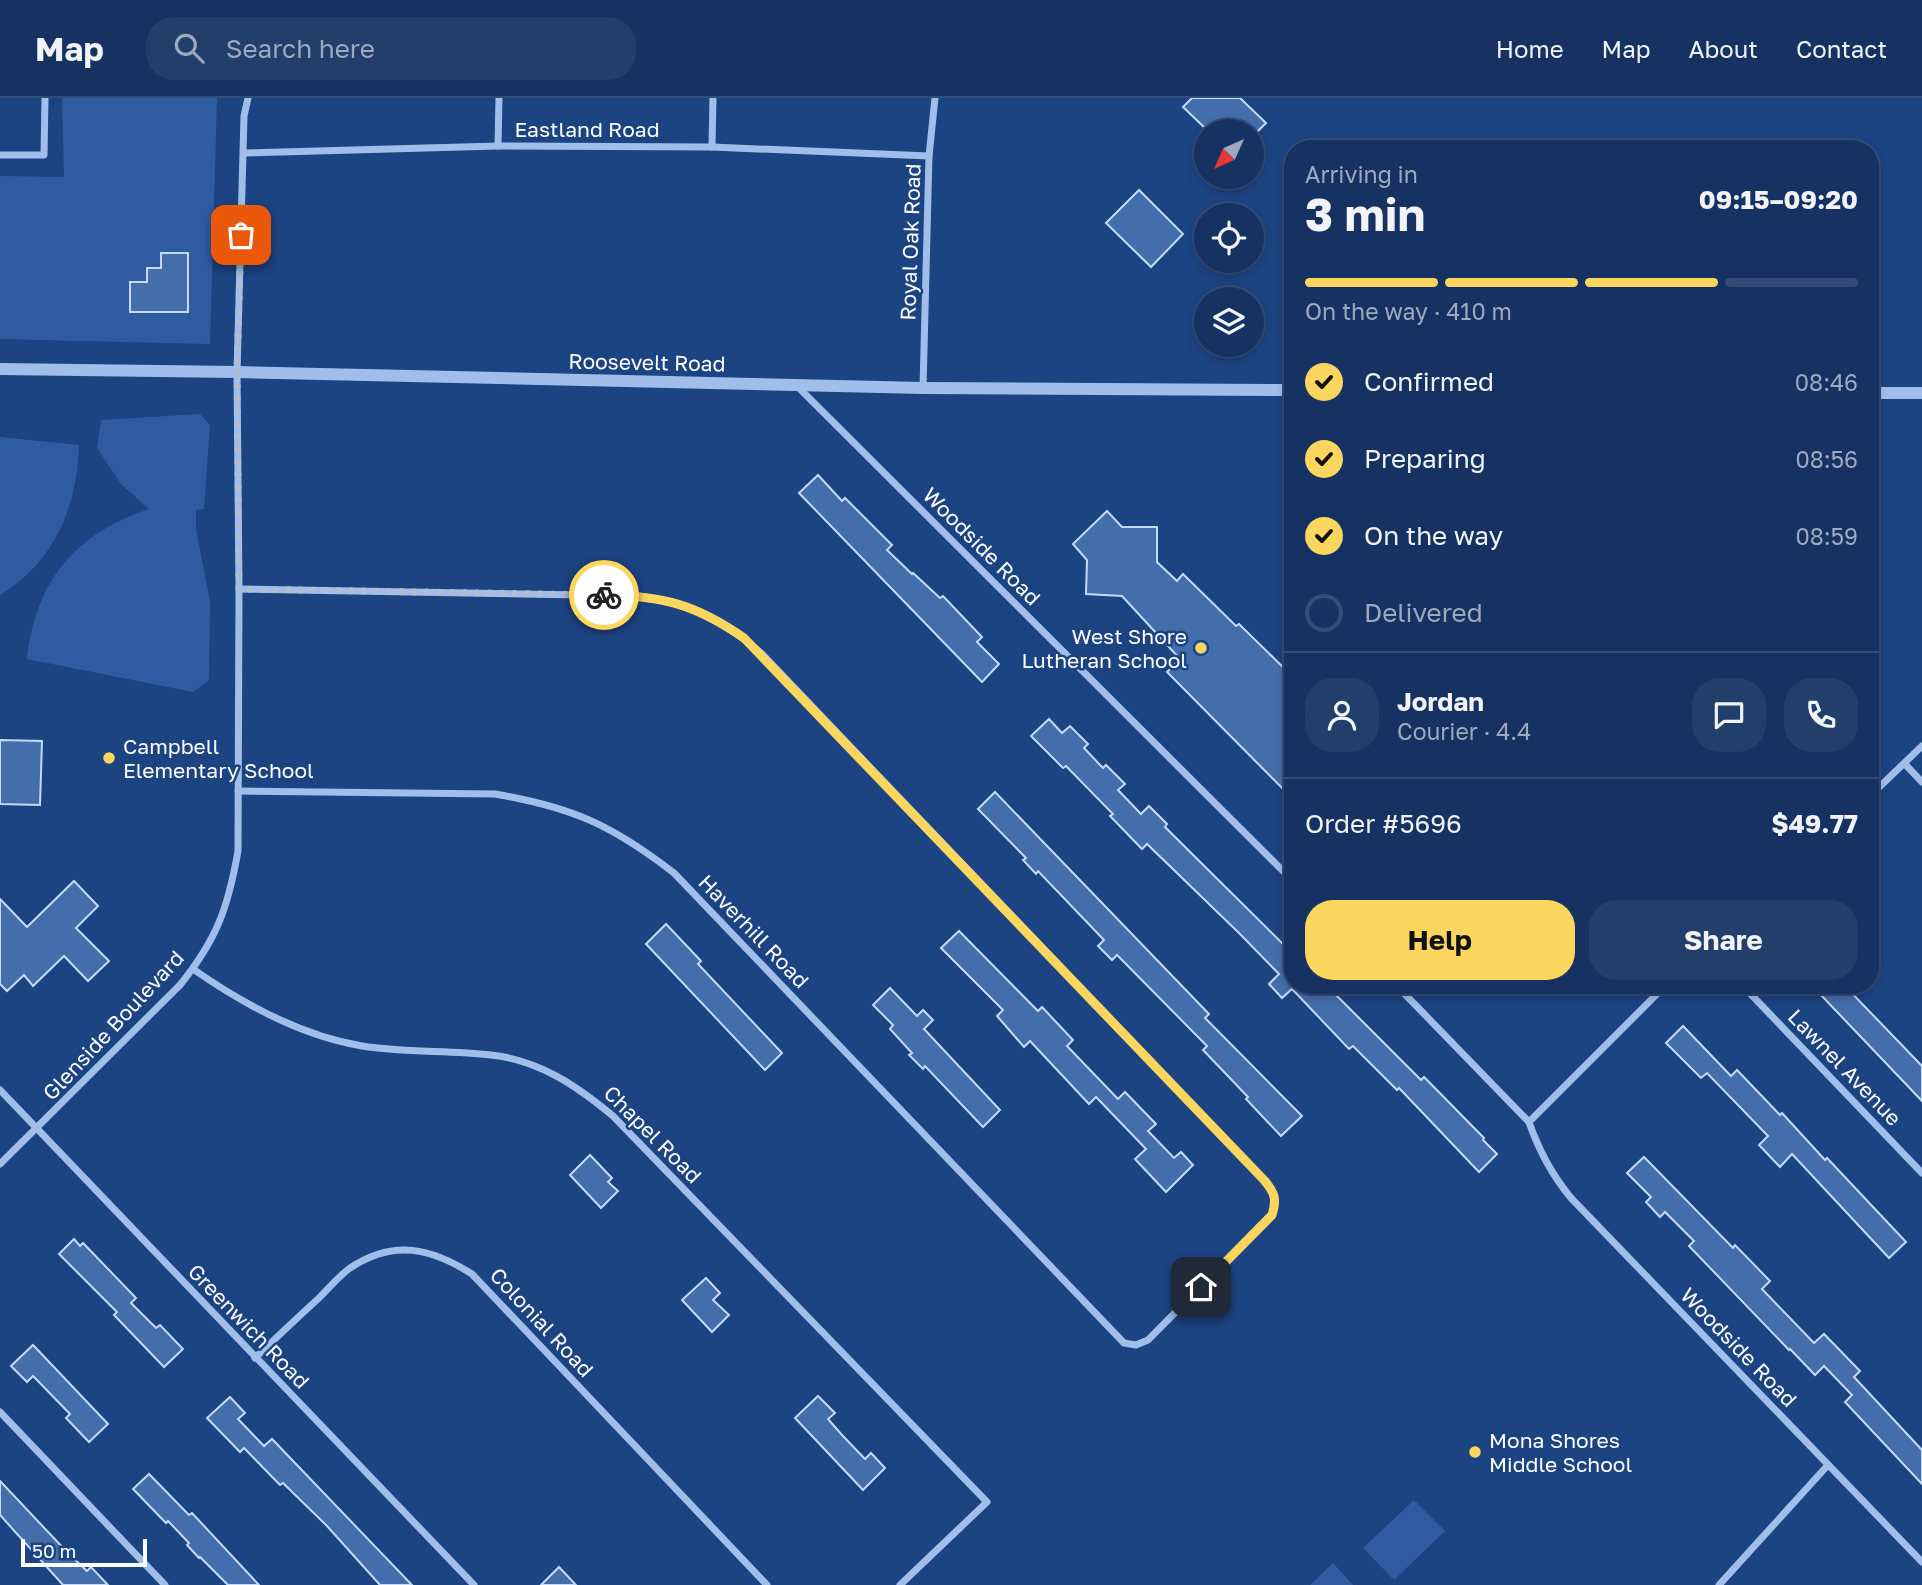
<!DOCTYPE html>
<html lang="en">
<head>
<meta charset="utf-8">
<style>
  :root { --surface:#153262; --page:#223e6b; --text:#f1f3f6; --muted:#9daabe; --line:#344d77; --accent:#fbd65f }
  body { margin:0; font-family:"Golos Text",sans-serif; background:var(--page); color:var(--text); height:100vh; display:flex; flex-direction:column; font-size:26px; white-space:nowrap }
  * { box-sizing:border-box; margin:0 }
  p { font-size:23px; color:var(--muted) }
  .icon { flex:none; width:38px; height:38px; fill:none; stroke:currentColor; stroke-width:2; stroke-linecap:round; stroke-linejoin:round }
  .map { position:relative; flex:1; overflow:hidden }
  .side { position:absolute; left:1284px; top:42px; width:595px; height:854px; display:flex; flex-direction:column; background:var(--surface); border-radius:28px; box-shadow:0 4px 10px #0003,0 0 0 2px var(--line) }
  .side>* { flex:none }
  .needle { width:46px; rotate:225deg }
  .buttons { position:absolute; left:1194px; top:21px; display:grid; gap:14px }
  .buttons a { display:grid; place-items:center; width:70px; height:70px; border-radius:50%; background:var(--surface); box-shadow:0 4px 10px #0003,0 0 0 2px var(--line); font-size:35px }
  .scale { position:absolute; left:21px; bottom:18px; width:126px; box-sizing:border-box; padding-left:7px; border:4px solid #fff; border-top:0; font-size:19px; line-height:24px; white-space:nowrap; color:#fff; -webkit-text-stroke:5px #1c4382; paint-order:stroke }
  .pin { position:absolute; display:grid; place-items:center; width:60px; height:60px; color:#fff; margin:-30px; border-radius:14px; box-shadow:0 4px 10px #0006 }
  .courier { position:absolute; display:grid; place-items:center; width:70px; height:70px; margin:-35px; border:5px solid #fbd65f; border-radius:50%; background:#fff; color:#222; box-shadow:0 2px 9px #0007 }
  .summary em { font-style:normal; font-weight:700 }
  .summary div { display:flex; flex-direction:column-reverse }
  .summary { display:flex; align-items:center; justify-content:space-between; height:119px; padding:0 21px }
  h1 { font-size:46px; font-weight:700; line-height:52px }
  .bar { display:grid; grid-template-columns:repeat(4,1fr); gap:10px 7px; align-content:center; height:84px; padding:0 21px }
  .bar i { height:9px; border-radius:5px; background:var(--line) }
  .bar .active { background:var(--accent) }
  .bar p { grid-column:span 4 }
  .line { display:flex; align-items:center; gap:18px; padding:0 21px; border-top:2px solid var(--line) }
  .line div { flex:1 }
  .round { display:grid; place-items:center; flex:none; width:74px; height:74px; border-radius:28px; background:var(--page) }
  ol { padding:0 21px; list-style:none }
  li { display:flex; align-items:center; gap:21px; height:77px }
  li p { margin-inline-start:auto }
  li .icon { padding:7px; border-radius:50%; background:var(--accent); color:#111; stroke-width:4 }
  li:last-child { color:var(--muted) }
  li i { width:38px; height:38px; border:4px solid var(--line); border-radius:50% }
  .button { display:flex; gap:14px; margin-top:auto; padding:14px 21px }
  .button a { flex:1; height:80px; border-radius:28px; background:var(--accent); color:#111; font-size:28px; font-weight:700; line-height:80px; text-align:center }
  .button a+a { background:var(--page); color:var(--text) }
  header { display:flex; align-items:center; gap:42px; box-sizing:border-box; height:98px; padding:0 35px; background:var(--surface); border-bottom:2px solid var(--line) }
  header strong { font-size:33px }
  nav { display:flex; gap:38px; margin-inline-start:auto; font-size:24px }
  .search { width:490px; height:63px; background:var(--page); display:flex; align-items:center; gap:18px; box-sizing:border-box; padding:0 24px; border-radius:28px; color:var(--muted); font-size:26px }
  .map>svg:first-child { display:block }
  .green { fill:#2f5ca1 }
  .building { fill:#446dab; stroke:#c6d9f7; stroke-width:2 }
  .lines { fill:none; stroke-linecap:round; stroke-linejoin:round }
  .minor { stroke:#a1beea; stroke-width:7 }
  .tertiary { stroke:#a1beea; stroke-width:12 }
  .done { stroke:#b0bdd3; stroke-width:7; stroke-dasharray:0 12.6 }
  .route { stroke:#fbd65f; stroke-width:9 }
  .poi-dot { fill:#fbd65f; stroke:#1c4382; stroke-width:2.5 }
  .labels { text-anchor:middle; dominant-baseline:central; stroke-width:5; stroke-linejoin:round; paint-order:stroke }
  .street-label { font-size:21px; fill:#fff; stroke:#1c4382 }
  .poi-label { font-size:21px; fill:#fff; stroke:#1c4382; text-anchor:start }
</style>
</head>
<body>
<header>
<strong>Map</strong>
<div class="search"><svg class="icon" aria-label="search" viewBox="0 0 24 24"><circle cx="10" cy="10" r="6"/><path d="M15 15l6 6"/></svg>Search here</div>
<nav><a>Home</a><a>Map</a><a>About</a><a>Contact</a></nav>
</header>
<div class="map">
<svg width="1922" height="1487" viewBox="0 0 1922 1487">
  <rect width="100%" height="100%" fill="#1c4382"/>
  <g class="green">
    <polygon points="62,0 217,0 210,246 0,241 0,78 64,79"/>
    <path d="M200,316L210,327L204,411L196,412V431L210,503L209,582L193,594L27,561C36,482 75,436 149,411L121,386L97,350L101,322Z"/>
    <path d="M0,339L79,347C77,409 55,463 0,497Z"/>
    <polygon points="1414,1402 1445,1433 1394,1482 1363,1450"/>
    <polygon points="1333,1465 1353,1487 1310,1487"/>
  </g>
  <g class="building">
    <polygon points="1192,0 1240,0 1266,25 1258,33 1208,33 1183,9"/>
    <polygon points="1139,92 1183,136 1151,169 1106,125"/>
    <polygon points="161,155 188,155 188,214 130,214 130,184 147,184 147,170 161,170"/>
    <polygon points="818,377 842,403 845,400 892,447 887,452 912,476 913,475 940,500 943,498 982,539 977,544 999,566 982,584 799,395"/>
    <polygon points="1107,413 1122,429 1157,429 1157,464 1177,483 1183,476 1236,528 1239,526 1293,579 1293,701 1167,574 1180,561 1122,498 1086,496 1087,462 1073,446"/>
    <polygon points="1049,621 1062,635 1070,628 1088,646 1084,650 1103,670 1106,667 1125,686 1118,692 1141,716 1149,708 1167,726 1165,729 1293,856 1293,887 1321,887 1330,897 1333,894 1421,982 1424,979 1484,1040 1483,1042 1497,1056 1479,1074 1399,990 1397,992 1353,948 1349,951 1292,891 1282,900 1269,886 1279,876 1240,836 1147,746 1142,751 1110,718 1113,716 1066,668 1063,670 1031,638"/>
    <polygon points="0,642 42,643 40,707 0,706"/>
    <polygon points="995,694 1209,916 1205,920 1302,1018 1281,1038 1246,1001 1248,999 1203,952 1207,948 1117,857 1112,862 1098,848 1104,842 1038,773 1036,776 1023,762 1026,760 978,711"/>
    <polygon points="74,783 98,808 76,830 109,863 88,883 64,858 33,888 24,877 7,893 0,886 0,801 27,829"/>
    <polygon points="666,826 701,863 698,866 782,955 765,972 646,846"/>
    <polygon points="959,833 1038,913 1042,909 1073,942 1067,948 1118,1001 1125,994 1156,1026 1148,1033 1174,1060 1181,1054 1193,1067 1166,1094 1135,1061 1146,1051 1096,999 1089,1006 1030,943 1024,949 997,918 1003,912 941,850"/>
    <polygon points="1827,887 1844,887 1922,968 1922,1003 1819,895"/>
    <polygon points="890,890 917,918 923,912 933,922 924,931 1000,1012 983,1029 925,968 923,971 909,957 912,955 890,931 893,927 873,907"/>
    <polygon points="1683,928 1731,978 1737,972 1780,1017 1782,1015 1825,1062 1827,1060 1906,1144 1889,1160 1792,1056 1780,1069 1759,1047 1768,1038 1707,975 1701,980 1666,945"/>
    <polygon points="590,1057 612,1080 608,1084 618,1093 601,1110 570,1077"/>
    <polygon points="1644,1059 1733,1150 1735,1147 1770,1183 1762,1191 1814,1245 1824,1236 1860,1273 1854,1279 1922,1352 1922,1386 1845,1304 1852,1297 1824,1268 1815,1277 1790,1251 1789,1252 1689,1148 1694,1143 1665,1114 1660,1119 1646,1104 1651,1099 1627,1075"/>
    <polygon points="74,1141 80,1148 83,1145 136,1200 131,1205 156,1230 160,1227 183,1251 164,1269 114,1217 117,1214 59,1156"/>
    <polygon points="706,1180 720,1195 713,1202 729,1217 712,1234 682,1202"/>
    <polygon points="33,1247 108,1326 89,1344 66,1320 70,1316 33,1278 27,1284 11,1268"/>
    <polygon points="818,1298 835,1315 828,1321 842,1337 865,1361 871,1355 885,1370 863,1392 795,1320"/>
    <polygon points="230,1299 245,1315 238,1321 264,1348 272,1341 412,1487 380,1487 327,1428 283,1385 280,1387 244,1350 240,1354 207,1320"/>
    <polygon points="149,1376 189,1417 192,1415 259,1487 228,1487 200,1459 199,1460 187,1447 189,1445 168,1423 166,1425 133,1391"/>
    <polygon points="0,1383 67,1454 87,1473 91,1469 108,1487 63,1487 0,1417"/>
    <polygon points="559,1469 576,1487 541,1487"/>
  </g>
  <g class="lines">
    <g class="minor">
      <polyline points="498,48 499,0"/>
      <polyline points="712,49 713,0"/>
      <polyline points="244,55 498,48 712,49 929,58"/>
      <polyline points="0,57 44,57 45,0"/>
      <polyline points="796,287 1293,783"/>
      <polyline points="923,290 929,58 935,0"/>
      <polyline points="1905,666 1922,684"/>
      <path d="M238,693L495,696C572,709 612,727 674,775L1124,1245L1136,1247L1148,1242L1272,1117C1276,1101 1275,1095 1264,1082L762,556C726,523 687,504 639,498L239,491"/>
      <polyline points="1871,697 1922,648"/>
      <path d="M193,871C243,906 302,938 362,948C405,955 448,952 491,957C539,962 577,988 613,1018L987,1404L900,1487"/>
      <path d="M1396,887L1529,1024C1539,1053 1552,1077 1571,1100L1922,1464"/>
      <polyline points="1742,887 1922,1075"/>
      <polyline points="0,992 474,1487"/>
      <polyline points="1529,1024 1666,887"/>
      <path d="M0,1066L180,887C217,841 228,810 238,753L239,491L237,274L244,18L248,0"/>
      <path d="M255,1260C276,1240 297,1220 319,1200C329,1190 339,1178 350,1170C394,1141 431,1150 472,1176L767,1487"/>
      <polyline points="0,1314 165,1487"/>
      <polyline points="1719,1487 1828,1367"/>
    </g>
    <g class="tertiary">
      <polyline points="0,271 237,274 923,290 1293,292"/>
      <polyline points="1871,295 1922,295"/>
    </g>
  </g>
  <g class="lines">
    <polyline class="done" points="241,137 237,274 239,491 604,497"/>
    <path class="route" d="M604,497C663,498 695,506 744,540L1264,1082C1275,1095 1277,1101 1272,1117L1201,1189"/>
  </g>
  <g class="poi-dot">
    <circle cx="1201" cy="550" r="7"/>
    <circle cx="109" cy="660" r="7"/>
    <circle cx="1475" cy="1354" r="7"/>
  </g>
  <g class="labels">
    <g class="street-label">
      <text x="587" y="31">Eastland Road</text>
      <text transform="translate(910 144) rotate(-88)">Royal Oak Road</text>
      <text transform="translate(647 264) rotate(1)">Roosevelt Road</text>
      <text transform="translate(982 448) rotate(45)">Woodside Road</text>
      <text transform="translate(754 833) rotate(46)">Haverhill Road</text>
      <text transform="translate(113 927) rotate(-47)">Glenside Boulevard</text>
      <text transform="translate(1845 969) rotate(46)">Lawnel Avenue</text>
      <text transform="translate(653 1036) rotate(45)">Chapel Road</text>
      <text transform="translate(542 1224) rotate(47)">Colonial Road</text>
      <text transform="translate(249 1228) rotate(46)">Greenwich Road</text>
      <text transform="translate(1739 1249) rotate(46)">Woodside Road</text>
    </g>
    <g class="poi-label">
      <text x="1187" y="538" text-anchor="end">West Shore<tspan x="1187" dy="24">Lutheran School</tspan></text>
      <text x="123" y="648">Campbell<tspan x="123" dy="24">Elementary School</tspan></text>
      <text x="1489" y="1342">Mona Shores<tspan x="1489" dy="24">Middle School</tspan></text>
    </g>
  </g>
</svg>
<div class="buttons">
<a><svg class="needle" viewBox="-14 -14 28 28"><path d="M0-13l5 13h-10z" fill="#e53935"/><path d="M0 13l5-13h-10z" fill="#9daabe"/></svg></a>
<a><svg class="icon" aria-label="locate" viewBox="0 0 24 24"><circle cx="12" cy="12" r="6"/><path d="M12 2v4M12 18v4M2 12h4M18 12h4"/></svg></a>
<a><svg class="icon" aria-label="layers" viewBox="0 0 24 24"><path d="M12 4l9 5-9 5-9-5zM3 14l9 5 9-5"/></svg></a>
</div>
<div class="scale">50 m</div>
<div class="pin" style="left:241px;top:137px;background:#ea580c"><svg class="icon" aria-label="bag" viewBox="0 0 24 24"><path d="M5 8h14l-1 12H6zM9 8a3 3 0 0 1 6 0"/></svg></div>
<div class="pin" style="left:1201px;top:1189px;background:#1f2937"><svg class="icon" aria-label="home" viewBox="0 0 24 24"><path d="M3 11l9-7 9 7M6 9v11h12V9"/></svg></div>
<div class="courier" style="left:604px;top:497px"><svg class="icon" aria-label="bike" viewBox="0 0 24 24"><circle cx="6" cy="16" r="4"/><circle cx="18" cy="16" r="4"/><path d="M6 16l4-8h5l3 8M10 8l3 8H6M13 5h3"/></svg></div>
<section class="side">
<div class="summary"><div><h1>3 min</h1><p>Arriving in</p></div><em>09:15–09:20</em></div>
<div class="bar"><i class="active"></i><i class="active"></i><i class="active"></i><i></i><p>On the way · 410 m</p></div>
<ol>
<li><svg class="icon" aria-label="check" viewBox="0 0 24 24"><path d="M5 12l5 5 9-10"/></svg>Confirmed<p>08:46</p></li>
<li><svg class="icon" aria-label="check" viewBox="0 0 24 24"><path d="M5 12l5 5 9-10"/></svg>Preparing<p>08:56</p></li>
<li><svg class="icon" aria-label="check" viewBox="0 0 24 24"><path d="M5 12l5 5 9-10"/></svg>On the way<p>08:59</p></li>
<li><i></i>Delivered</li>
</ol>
<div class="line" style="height:126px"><a class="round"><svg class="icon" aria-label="person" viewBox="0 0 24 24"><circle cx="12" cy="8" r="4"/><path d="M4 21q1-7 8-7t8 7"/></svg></a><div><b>Jordan</b><p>Courier · 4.4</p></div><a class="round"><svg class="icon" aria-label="chat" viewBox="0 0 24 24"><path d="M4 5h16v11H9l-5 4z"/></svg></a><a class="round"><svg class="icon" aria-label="phone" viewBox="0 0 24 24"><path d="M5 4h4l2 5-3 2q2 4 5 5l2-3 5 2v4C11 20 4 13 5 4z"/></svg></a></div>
<div class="line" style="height:91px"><div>Order #5696</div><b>$49.77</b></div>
<div class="button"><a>Help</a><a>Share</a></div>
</section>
</div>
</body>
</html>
